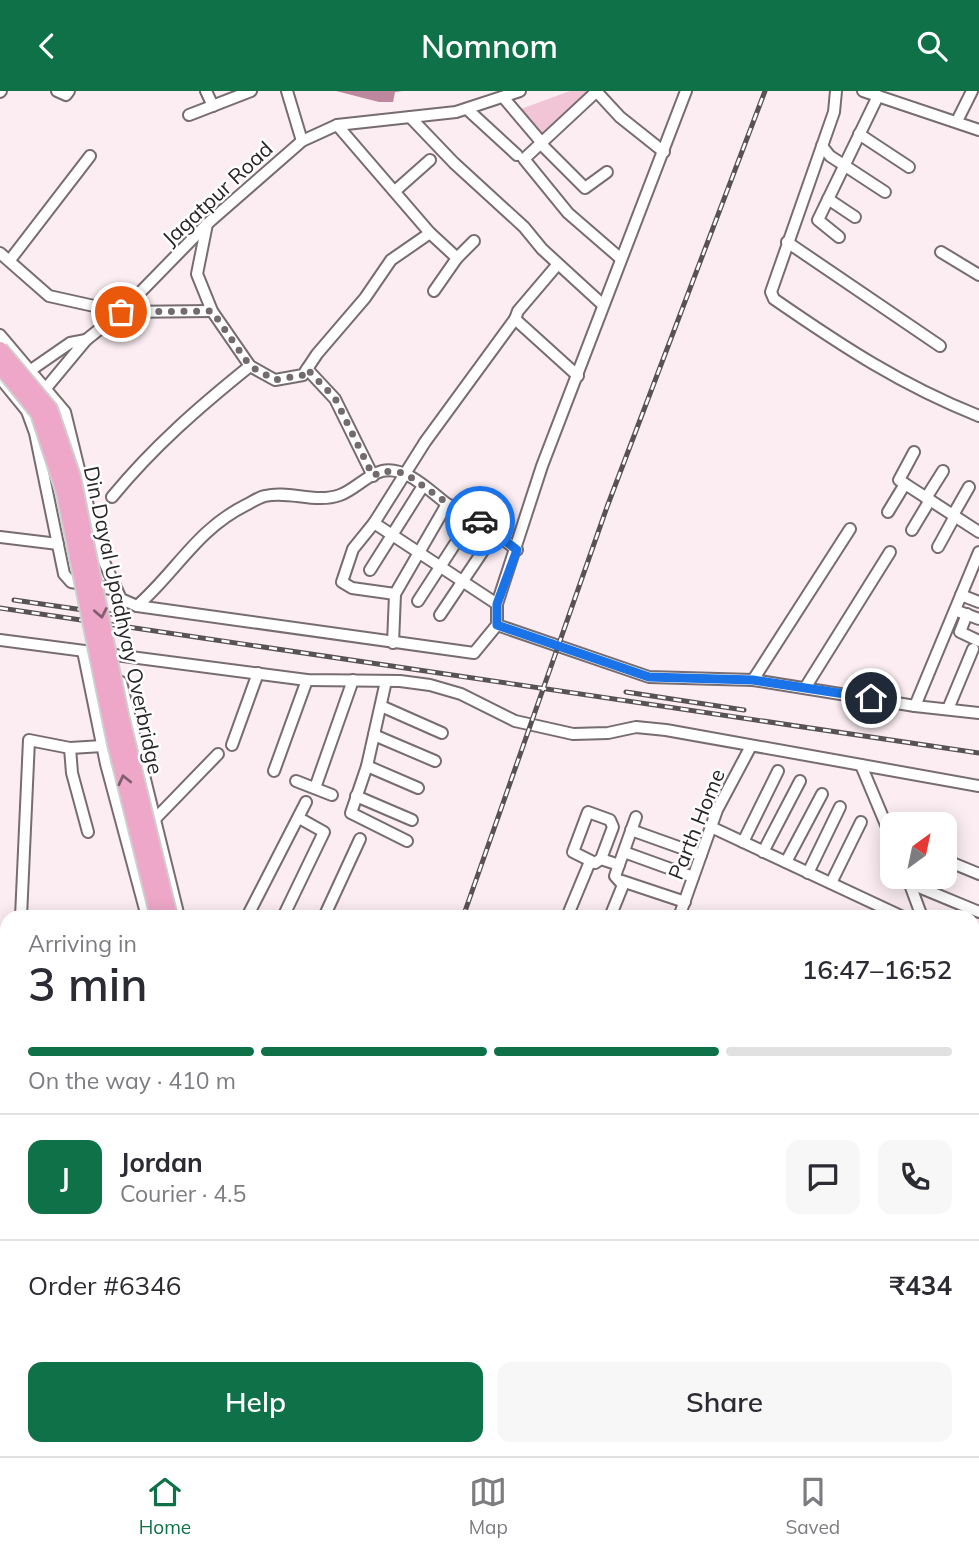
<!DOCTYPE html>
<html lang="en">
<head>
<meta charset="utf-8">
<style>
  :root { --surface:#fff; --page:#f7f7f7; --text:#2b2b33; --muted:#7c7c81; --line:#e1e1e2; --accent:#0e7147 }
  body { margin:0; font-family:Mulish,sans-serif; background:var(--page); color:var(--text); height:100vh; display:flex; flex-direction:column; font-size:26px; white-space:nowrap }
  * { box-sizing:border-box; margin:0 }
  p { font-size:23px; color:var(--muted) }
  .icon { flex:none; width:38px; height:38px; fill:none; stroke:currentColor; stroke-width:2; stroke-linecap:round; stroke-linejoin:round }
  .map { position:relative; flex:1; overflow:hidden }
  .side { position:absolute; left:0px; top:819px; width:980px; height:546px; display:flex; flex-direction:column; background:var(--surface); border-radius:21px 21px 0 0; box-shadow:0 4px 18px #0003 }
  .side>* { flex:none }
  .needle { width:46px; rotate:33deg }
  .buttons { position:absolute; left:880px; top:721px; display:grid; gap:14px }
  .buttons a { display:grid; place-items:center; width:77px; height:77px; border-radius:14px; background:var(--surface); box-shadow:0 4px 18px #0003; font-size:35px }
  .pin { position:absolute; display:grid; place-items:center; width:60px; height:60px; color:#fff; margin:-30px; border:4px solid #fff; border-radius:50%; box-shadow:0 2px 7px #0007 }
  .courier { position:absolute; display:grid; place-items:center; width:70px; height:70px; margin:-35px; border:5px solid #1a73e8; border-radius:50%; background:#fff; color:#222; box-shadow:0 2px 9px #0007 }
  .headline em { font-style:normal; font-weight:600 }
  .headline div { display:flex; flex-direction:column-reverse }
  .headline { display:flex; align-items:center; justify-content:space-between; height:119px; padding:0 28px }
  h1 { font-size:46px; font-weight:600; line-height:52px }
  .bar { display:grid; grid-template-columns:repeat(4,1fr); gap:10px 7px; align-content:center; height:84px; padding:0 28px }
  .bar i { height:9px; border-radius:5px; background:var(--line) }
  .bar .on { background:var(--accent) }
  .bar p { grid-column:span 4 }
  .line { display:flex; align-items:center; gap:18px; padding:0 28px; border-top:2px solid var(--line) }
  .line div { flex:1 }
  .round { display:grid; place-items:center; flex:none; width:74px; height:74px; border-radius:14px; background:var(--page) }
  .cta { display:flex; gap:14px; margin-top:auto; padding:14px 28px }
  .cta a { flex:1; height:80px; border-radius:14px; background:var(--accent); color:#fff; font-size:28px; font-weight:600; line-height:80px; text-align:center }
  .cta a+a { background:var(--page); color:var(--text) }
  header { display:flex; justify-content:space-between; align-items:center; height:91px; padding:0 28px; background:var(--accent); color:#fff; font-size:32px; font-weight:600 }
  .menu { display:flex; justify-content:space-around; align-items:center; height:98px; border-top:2px solid var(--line); background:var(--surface); font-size:19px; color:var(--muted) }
  .menu a { display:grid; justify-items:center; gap:4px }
  .menu .on { color:var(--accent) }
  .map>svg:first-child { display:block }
  .green { fill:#f1c5d5 }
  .water { fill:#bd889d }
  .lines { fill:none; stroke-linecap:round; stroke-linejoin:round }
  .minor-casing { stroke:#776c70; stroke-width:14 }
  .major-casing { stroke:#d0cfcf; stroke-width:18 }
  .minor { stroke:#fff; stroke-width:10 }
  .major { stroke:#eea7c8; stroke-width:14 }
  .rail-casing { stroke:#595255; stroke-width:5 }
  .rail { stroke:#fff; stroke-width:2.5; stroke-dasharray:8; stroke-linecap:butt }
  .major-bridge-casing { stroke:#d0cfcf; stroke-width:18; stroke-linecap:butt }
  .major-bridge { stroke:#eea7c8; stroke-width:14 }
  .oneway { stroke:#825f6f }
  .done { stroke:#726a6d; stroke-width:7; stroke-dasharray:0 12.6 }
  .route { stroke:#1a73e8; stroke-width:9 }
  .labels { text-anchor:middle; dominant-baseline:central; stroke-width:5; stroke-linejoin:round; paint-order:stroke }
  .street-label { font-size:21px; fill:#292426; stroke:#fff }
</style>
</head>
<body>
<header><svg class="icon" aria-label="back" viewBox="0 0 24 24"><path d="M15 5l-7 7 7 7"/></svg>Nomnom<svg class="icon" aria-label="search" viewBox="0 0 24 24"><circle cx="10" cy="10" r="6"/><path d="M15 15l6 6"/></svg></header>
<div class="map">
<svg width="979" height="1365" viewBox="0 0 979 1365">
  <rect width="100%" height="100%" fill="#fbedf2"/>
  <polygon class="green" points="570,0 587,0 592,5 541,46 518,19"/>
  <polygon class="water" points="336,0 403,0 395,1 393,11 379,11"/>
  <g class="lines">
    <defs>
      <g id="minor">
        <polyline points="57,0 66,4 69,0"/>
        <polyline points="206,0 213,15"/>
        <polyline points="287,0 302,50"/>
        <polyline points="596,0 620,26 664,61"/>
        <polyline points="597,0 524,68 568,122 620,167"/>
        <path d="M836,0L834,21L771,201L774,208C842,255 901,294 979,325"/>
        <polyline points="863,0 979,39"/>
        <polyline points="0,1 1,0"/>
        <polyline points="503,6 542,52"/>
        <polyline points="467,18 517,64"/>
        <polyline points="189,24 251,0"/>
        <polyline points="410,26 454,72 524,136 542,158 602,213"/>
        <polyline points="957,30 972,0"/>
        <polyline points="859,43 909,76"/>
        <polyline points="541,53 585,97 607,81"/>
        <polyline points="822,55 830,65 885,101"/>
        <polyline points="395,100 430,69"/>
        <polyline points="828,108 855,126"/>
        <polyline points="207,133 197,183 212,220 250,275 275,289 303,284 317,263 365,207 391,169 430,142 337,34"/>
        <polyline points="430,142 457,167 434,200"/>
        <polyline points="839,146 818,129 878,5"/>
        <polyline points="787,151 940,255"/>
        <polyline points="941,161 979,184"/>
        <polyline points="0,162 49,205 121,221 212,220"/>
        <polyline points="457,167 474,150"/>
        <polyline points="10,169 90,65"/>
        <polyline points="515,228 518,220 558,173"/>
        <polyline points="0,244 65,321 99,460 121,508 137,515 474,562 497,534 649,586 753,589 915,615 979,461"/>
        <polyline points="307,278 335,308 373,385"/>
        <polyline points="31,279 70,252 86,249"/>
        <polyline points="0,287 27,320 35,342 64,483 71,491 117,499"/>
        <polyline points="27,320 86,249 121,221 207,133 302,50 337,34 456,21 520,0"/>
        <polyline points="914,361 899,389 979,441"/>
        <path d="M112,406C153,356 199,316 250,275"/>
        <polyline points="926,407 943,380"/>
        <polyline points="447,413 473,425 517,459"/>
        <polyline points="888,421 905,393"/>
        <polyline points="953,424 969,396"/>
        <polyline points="374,432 353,458 342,491 352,497 395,503"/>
        <polyline points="912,439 930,409"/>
        <polyline points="0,446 58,453"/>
        <polyline points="938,456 955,425"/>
        <polyline points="370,479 423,395"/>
        <polyline points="961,504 979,511"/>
        <polyline points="418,510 473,425"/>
        <polyline points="497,513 374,432 425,351 515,228 578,285"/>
        <path d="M137,515C177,480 196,439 246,414C252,411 259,406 265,405C289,399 315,413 340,404C354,399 367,384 382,380C405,374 430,400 447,413L395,503L393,552"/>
        <polyline points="960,521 979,528"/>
        <polyline points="967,523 960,541 979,550"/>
        <polyline points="440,524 495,442"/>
        <polyline points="497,534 497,513 542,375 686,0"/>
        <polyline points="0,549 307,589 400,590 430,594 461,603 515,630 573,643 608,642 636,636 666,639 979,695"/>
        <polyline points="83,560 106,673 147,826"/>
        <polyline points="753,589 850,438"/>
        <polyline points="386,590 367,675 351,722 407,750"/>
        <polyline points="121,591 179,826"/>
        <polyline points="805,597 890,461"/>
        <polyline points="381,615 442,642"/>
        <polyline points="915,615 979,622"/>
        <polyline points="948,618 973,558"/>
        <polyline points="374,644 435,670"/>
        <polyline points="232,654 258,582"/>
        <polyline points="70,657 72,682 88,741"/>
        <polyline points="861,674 892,748"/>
        <polyline points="367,675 418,697"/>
        <polyline points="274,680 307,589"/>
        <polyline points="296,690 332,704"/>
        <polyline points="315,697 353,589"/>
        <polyline points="356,705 412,729"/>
        <polyline points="150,729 155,728 218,663"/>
        <polyline points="711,736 903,826"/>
        <polyline points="631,739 701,764"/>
        <polyline points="743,751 778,680"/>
        <polyline points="624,761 693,786"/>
        <polyline points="763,761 800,690"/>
        <polyline points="601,768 613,736 610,729 588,721 573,761 595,772 601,768 619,774"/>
        <polyline points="945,769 979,783"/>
        <polyline points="786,771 822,703"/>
        <polyline points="808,782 840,716"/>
        <polyline points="908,788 922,826"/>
        <polyline points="622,790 685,811"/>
        <polyline points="831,792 861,731"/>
        <polyline points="909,792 979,821"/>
        <polyline points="21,826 29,649 70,657 103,655"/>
        <polyline points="247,826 306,711"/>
        <polyline points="283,826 324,741 299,727"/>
        <polyline points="324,826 360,748"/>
        <polyline points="567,826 589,773"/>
        <polyline points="610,826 623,794 615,785 636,726"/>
        <polyline points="679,826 717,719 751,655"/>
        <polyline points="973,857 979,859"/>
        <polyline points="0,889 7,891"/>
        <polyline points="973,895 979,897"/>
        <polyline points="973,941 979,946"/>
        <polyline points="973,996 979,983"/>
        <polyline points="0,999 7,1000"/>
        <polyline points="973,1024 979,1026"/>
        <polyline points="973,1115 979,1101"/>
        <polyline points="0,1145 7,1146"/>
        <polyline points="0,1180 7,1181"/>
        <polyline points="973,1210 979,1212"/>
        <polyline points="973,1251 979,1237"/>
        <polyline points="973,1307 978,1314 973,1326"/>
        <polyline points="81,1358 108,1365"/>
        <polyline points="909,1358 925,1365"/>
        <polyline points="21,1365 23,1358"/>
        <polyline points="62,1365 63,1358"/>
        <polyline points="488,1365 491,1358"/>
        <polyline points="762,1365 764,1358"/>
        <polyline points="825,1365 828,1358"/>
        <polyline points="883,1365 887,1358"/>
        <polyline points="957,1365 960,1358"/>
      </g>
      <g id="major">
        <polyline points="0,1289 7,1290"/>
        <polyline points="0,1302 7,1303"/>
        <polyline points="179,1365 181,1358"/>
        <polyline points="195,1365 197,1358"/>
      </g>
    </defs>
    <use href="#minor" class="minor-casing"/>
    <use href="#major" class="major-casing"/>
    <use href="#minor" class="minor"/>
    <use href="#major" class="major"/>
    <defs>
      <g id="rail">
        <polyline points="14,509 125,525"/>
        <polyline points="0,517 979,662"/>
        <polyline points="626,601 744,619"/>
        <polyline points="463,826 607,416 765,0"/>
        <polyline points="268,1365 271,1358"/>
      </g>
    </defs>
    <use href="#rail" class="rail-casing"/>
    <use href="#rail" class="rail"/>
    <defs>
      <g id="major-bridge">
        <polyline points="0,258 50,318 73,386 121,624 170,826"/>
        <polyline points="0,275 38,322 64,402 115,653 158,826"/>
      </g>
    </defs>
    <use href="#major-bridge" class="major-bridge-casing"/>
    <use href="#major-bridge" class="major-bridge"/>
  </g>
  <defs><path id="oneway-chevron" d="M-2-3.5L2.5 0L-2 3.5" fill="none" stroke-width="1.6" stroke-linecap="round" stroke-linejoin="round" transform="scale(1.75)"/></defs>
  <g class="oneway">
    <use href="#oneway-chevron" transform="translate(101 522) rotate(79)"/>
    <use href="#oneway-chevron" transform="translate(124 689) rotate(-103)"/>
  </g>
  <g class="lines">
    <polyline class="done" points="121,221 212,220 250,275 275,289 303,284 307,278 335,307 373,385 382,380 405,382 447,412 480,430"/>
    <polyline class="route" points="480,430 517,459 497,513 497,534 649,586 753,589 871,607"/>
  </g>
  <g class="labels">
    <g class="street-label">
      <text transform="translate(217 102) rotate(-43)">Jagatpur Road</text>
      <text transform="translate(124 529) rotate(78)">Din Dayal Upadhyay Overbridge</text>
      <text transform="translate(696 733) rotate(-68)">Parth Home</text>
    </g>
  </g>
</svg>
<div class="buttons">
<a><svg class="needle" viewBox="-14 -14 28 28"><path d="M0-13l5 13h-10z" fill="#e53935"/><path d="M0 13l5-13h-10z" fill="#7c7c81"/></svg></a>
</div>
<div class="pin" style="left:121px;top:221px;background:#ea580c"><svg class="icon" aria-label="bag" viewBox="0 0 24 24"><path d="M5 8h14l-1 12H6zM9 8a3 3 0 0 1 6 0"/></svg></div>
<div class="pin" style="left:871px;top:607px;background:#1f2937"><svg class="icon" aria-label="home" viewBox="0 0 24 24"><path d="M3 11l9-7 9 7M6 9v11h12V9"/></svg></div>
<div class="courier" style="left:480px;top:430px"><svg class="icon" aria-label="car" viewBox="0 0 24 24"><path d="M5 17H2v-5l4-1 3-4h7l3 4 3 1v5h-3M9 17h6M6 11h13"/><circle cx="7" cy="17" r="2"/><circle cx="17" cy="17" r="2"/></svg></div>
<section class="side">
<div class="headline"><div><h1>3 min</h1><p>Arriving in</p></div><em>16:47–16:52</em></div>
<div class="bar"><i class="on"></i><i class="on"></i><i class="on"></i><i></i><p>On the way · 410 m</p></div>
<div class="line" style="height:126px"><b class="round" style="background:var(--accent);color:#fff">J</b><div><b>Jordan</b><p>Courier · 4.5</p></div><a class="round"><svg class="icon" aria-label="chat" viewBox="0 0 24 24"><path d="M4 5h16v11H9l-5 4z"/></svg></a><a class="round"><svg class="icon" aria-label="phone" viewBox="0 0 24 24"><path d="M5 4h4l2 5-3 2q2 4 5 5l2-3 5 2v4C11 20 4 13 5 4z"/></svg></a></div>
<div class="line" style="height:91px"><div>Order #6346</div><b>₹434</b></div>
<div class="cta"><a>Help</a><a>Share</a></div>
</section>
</div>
<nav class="menu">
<a class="on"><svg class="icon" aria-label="home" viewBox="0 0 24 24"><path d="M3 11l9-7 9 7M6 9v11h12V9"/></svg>Home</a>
<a><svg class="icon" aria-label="map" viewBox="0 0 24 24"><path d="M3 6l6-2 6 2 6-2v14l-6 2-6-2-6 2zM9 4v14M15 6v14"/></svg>Map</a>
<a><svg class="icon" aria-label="saved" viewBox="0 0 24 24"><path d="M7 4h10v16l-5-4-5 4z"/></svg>Saved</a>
</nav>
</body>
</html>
